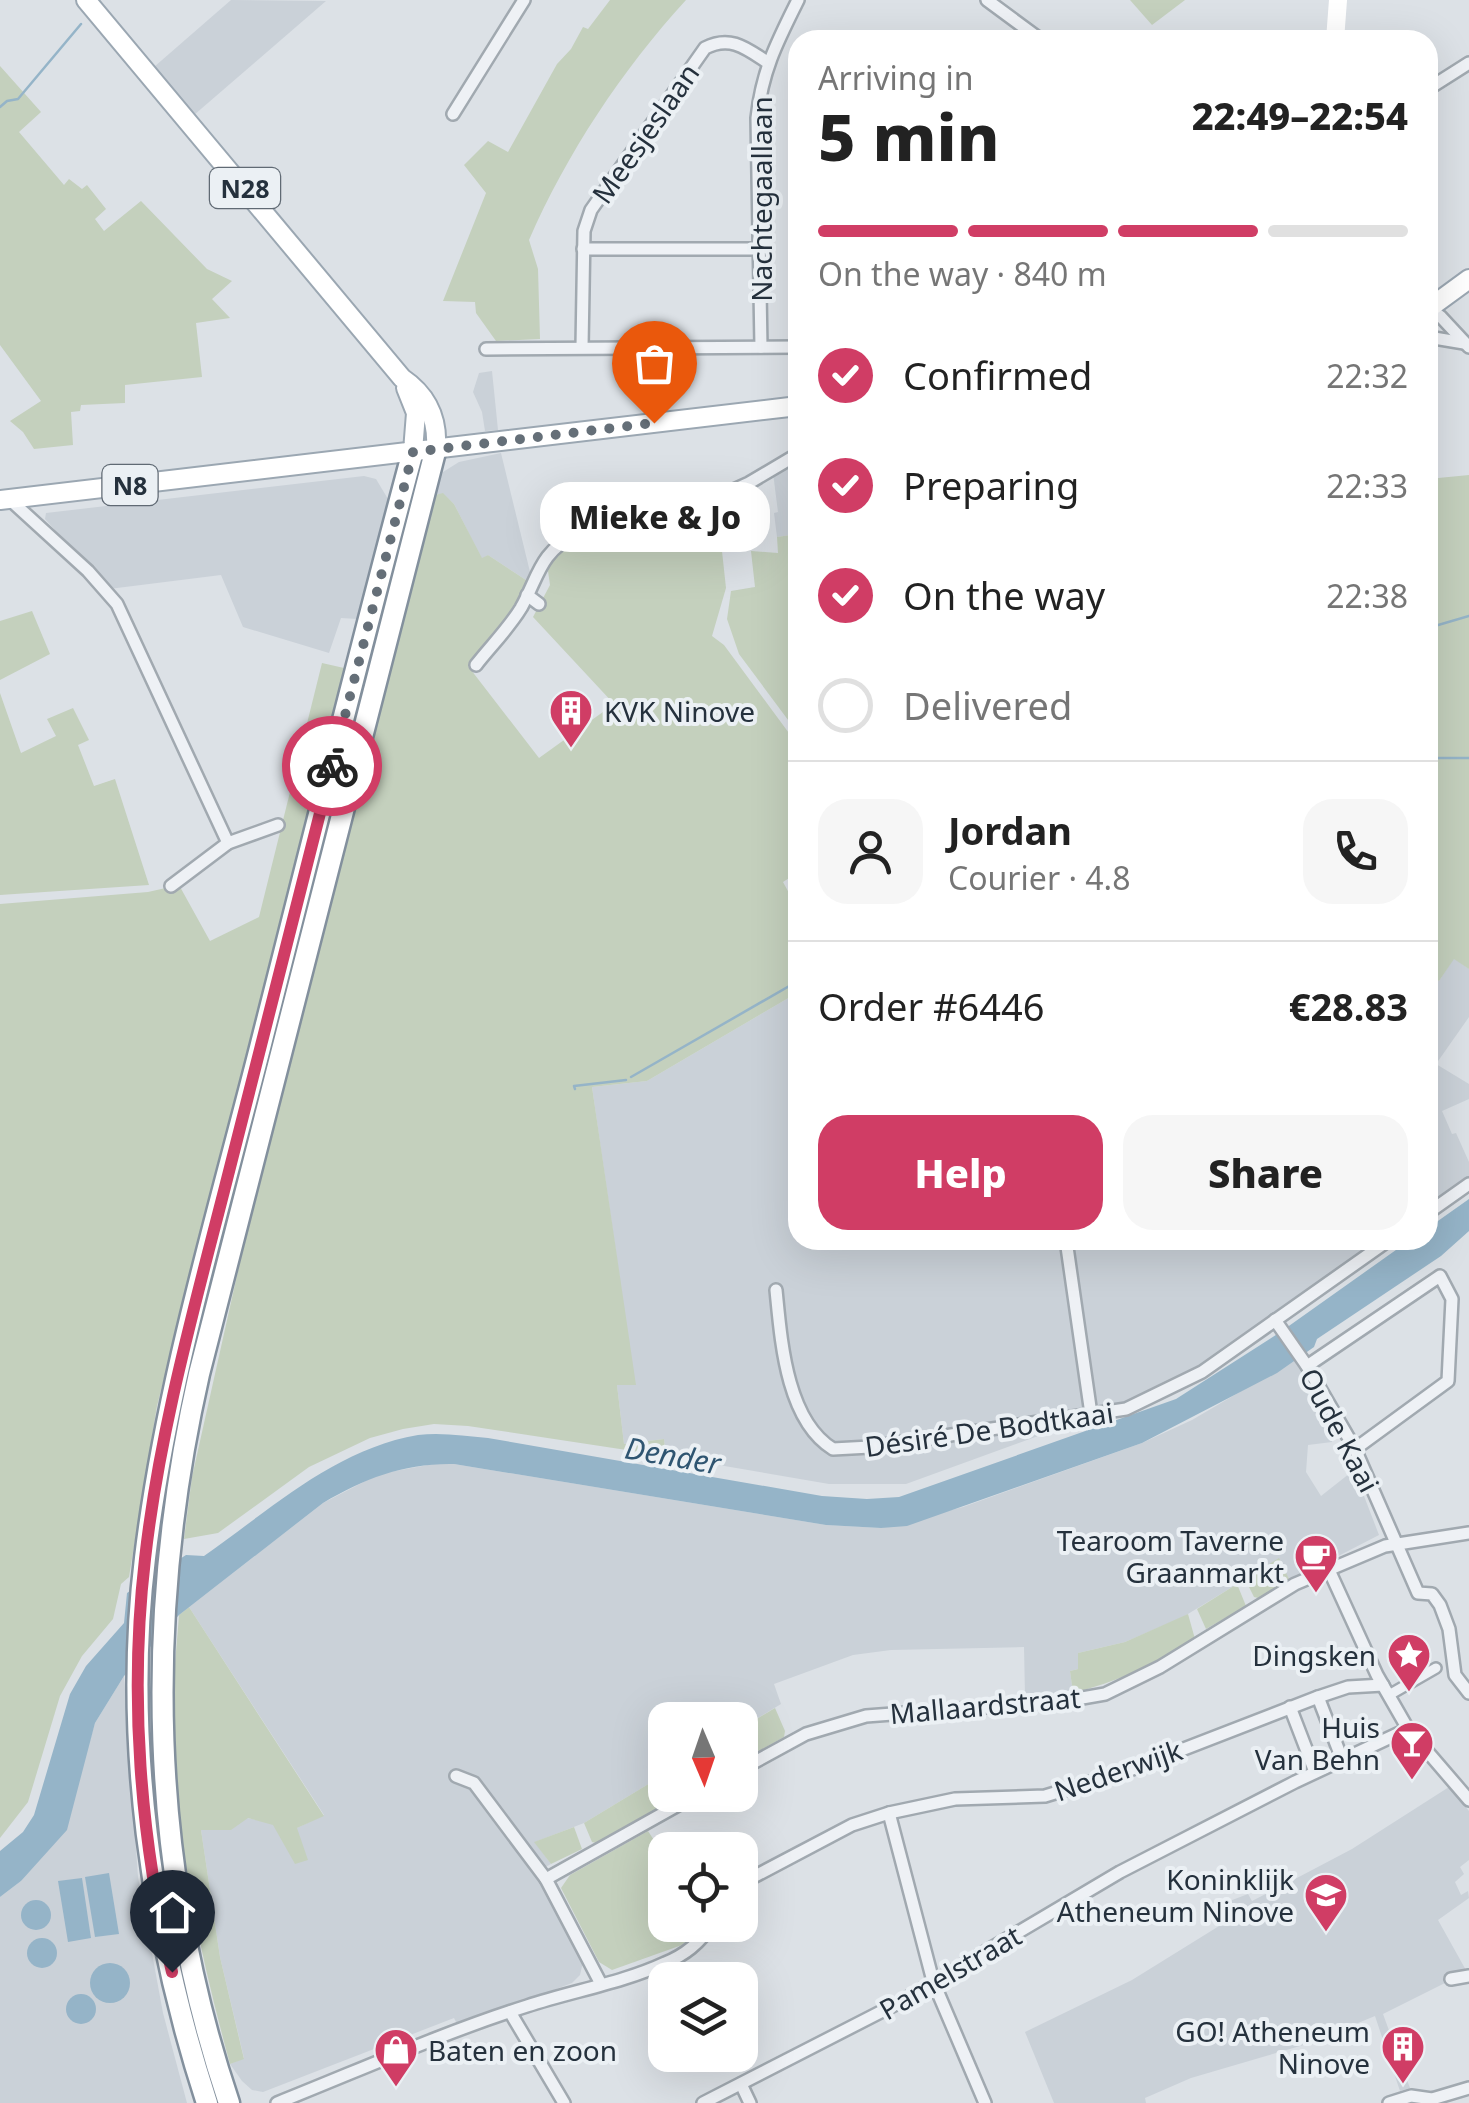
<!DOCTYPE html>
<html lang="en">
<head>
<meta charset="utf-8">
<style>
  :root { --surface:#fff; --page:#f6f6f6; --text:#222; --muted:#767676; --line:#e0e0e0; --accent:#d03d65 }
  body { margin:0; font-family:"Noto Sans",sans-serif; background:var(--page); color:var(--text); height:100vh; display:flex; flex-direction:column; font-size:38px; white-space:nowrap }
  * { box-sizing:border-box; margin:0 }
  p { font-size:32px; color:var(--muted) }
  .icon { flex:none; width:55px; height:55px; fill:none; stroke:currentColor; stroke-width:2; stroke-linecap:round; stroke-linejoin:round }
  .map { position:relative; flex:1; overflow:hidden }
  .side { position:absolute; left:788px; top:30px; width:650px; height:1220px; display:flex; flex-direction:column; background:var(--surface); border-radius:30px; box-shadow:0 10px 40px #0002 }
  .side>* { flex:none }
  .needle { width:65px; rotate:178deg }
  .controls { position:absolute; left:648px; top:1702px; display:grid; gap:20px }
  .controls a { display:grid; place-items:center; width:110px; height:110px; border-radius:20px; background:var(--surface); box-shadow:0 10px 40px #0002; font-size:50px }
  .pin { position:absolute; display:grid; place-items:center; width:85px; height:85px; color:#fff; margin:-102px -42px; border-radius:50% 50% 50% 0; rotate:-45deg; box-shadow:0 0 10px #0007 }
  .pin .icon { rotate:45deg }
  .courier { position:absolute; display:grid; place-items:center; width:100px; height:100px; margin:-50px; border:8px solid #d03d65; border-radius:50%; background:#fff; color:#222; box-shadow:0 2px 12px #0007 }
  .bubble { position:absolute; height:70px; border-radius:30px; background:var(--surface); box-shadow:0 10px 40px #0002; font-size:32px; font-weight:800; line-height:70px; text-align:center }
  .head em { font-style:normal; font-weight:800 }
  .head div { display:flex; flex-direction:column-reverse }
  .head { display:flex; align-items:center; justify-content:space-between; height:170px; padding:0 30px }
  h1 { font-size:65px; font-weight:800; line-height:75px }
  .bar { display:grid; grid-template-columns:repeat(4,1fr); gap:15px 10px; align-content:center; height:120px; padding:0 30px }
  .bar i { height:12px; border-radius:8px; background:var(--line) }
  .bar .current { background:var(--accent) }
  .bar p { grid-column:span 4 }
  .line { display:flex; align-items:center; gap:25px; padding:0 30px; border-top:2px solid var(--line) }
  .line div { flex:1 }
  .round { display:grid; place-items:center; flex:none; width:105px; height:105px; border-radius:30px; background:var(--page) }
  ol { padding:0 30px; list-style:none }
  li { display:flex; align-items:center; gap:30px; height:110px }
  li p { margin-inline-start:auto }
  li .icon { padding:10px; border-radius:50%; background:var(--accent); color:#fff; stroke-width:4 }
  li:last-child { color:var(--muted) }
  li i { width:55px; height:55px; border:5px solid var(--line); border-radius:50% }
  .button { display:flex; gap:20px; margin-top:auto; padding:20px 30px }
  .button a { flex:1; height:115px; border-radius:30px; background:var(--accent); color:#fff; font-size:40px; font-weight:800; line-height:115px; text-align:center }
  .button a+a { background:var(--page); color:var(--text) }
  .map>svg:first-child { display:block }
  .built { fill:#cad1d8 }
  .green { fill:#c4d0bd }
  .water { fill:#95b4c8 }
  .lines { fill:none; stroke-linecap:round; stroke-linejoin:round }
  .stream { stroke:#95b4c8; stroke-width:2.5 }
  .pedestrian-casing { stroke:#a1a9b0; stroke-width:14 }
  .minor-casing { stroke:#a1a9b0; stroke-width:16 }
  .primary-casing { stroke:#9ba7b2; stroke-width:22 }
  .trunk-casing { stroke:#83909d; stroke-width:25 }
  .pedestrian { stroke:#eef1f5; stroke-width:9 }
  .minor { stroke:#eef1f5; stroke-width:11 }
  .secondary { stroke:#fff; stroke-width:18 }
  .primary { stroke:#fff; stroke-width:18 }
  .trunk { stroke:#fff; stroke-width:20 }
  .done { stroke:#656f78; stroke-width:10; stroke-dasharray:0 18 }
  .route { stroke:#d03d65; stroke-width:12 }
  .labels { text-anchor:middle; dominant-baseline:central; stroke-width:8; stroke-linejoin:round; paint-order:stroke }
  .shield { fill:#ebf0f4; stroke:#606a74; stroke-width:2.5 }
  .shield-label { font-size:25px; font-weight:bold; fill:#25313d }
  .street-label { font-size:28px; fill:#25313d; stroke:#ebf0f4 }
  .poi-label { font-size:28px; fill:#25313d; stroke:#ebf0f4; text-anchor:end }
  .water-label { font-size:30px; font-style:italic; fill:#2f5571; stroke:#ebf0f4 }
</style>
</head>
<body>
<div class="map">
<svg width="1469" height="2103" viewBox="0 0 1469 2103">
  <rect width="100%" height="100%" fill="#dce1e6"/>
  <g class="built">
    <polygon points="231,0 326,1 194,115 154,67"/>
    <polygon points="492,371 498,430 485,431 482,412 473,392 479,373"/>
    <polygon points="501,453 531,576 529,582 488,555 482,559 454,504 443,494 435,495 443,472 459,462"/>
    <polygon points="794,460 797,476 797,534 777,537 774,513 778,512 773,473"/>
    <polygon points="364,476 376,479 388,499 357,619 341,618 329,653 243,627 221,575 109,589 45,519 46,513"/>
    <polygon points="1454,958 1469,969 1469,1017 1436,1064 1469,1084 1469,1099 1442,1111 1452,1134 1456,1133 1469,1162 1469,1177 1428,1207 1428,974 1439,981"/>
    <polygon points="797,993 798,1240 1381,1240 1202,1368 1143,1398 906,1484 829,1484 666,1456 664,1439 624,1444 617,1385 635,1385 592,1087 647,1081"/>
    <polygon points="1294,1360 1338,1429 1330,1433 1332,1442 1308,1445 1306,1472 1321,1496 1354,1470 1379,1535 1290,1581 1278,1559 1183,1617 1125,1642 1078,1653 1078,1669 1070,1671 1073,1693 1025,1695 1024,1647 891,1650 853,1655 774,1684 781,1704 740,1729 740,1720 665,1720 665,1774 584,1823 535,1842 551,1864 538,1871 540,1880 583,1962 580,1975 572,1983 458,2026 454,2018 263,2092 252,2090 242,2081 230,2064 244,2058 220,1957 201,1830 247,1818 297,1828 324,1815 189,1607 323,1503 379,1474 433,1464 454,1464 826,1525 881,1528 963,1507 1142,1443 1192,1420"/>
    <polygon points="124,1676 138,1877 163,2013 187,2103 0,2103 0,1897 21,1881 80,1775 95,1723"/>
    <polygon points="1449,1787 1469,1811 1469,1860 1460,1867 1464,1874 1455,1882 1461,1895 1468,1891 1469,1898 1438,1920 1467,1972 1383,2014 1410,2088 1400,2091 1375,2016 1307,2044 1191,2078 1145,2098 1146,2103 1054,2103 1025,2032 1132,1980 1232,1918 1227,1902 1248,1894 1252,1901 1295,1879 1352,1849"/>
  </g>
  <g class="green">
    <path d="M610,0H686C622,70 567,153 529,240L538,269L540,339L496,341L476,313L475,302L443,301L486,193L464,165L488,141L508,152L557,64L571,49L583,27L588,29Z"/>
    <polygon points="1130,0 1185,0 1152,25"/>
    <polygon points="0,66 41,112 19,132 64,185 69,179 82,189 87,185 106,209 95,219 104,231 141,201 207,269 232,281 212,299 230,318 196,323 202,377 125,385 125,403 81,405 80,411 71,412 73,445 34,449 23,432 10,421 41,401 0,345"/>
    <polygon points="1469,475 1469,969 1454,959 1439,981 1428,974 1428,479"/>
    <polygon points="443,493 454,504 482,558 488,555 529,582 517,605 468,666 539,758 614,704 533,617 550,585 548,571 553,557 569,542 717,505 726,588 712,636 724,645 797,744 797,873 783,882 789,893 797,889 797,993 647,1081 592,1087 636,1385 617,1385 624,1444 664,1439 666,1456 468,1426 434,1424 403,1429 370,1438 309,1467 218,1533 184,1539 192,1477 240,1262 435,495"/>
    <polygon points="797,534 798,534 797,732 739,654 727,619 731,591 755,587 751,551 778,553 777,537"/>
    <polygon points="32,611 50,654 0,680 0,621"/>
    <polygon points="322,663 344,668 157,1406 129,1577 121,1584 113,1619 82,1656 60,1696 28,1802 0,1838 0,904 148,892 179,885 210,941 259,917"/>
    <polygon points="0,693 21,753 56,736 47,719 73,708 89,740 78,745 94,786 115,779 149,885 0,895"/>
    <polygon points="1279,1558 1290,1581 1258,1598 1254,1597 1245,1579"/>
    <polygon points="1237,1584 1246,1606 1206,1629 1197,1609"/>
    <path d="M189,1607L324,1816L297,1828L308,1860L295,1864L273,1825L248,1818L231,1830H201L220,1957L244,2059L230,2064C201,1958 177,1848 173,1738C171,1697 176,1656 179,1615Z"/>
    <path d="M1188,1614L1195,1639C1157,1664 1116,1682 1073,1693L1070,1671L1078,1669V1653L1125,1642Z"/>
    <polygon points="775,1708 785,1731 784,1737 759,1751 752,1749 740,1729"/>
    <polygon points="665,1774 665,1795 681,1795 596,1843 592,1842 584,1823"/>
    <polygon points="574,1827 582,1849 551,1864 534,1842"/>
    <polygon points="648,1831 665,1857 665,1874 659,1878 665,1890 665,1925 686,1925 695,1934 682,1945 612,1970 599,1962 561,1888 570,1875"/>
  </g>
  <g class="water">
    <path d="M1469,1199V1231L1441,1256L1317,1339L1314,1347L1277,1373L1142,1443L907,1526L881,1528L826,1525L454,1464C405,1463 365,1478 323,1503L179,1615L124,1676L95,1723L67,1830L21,1881L0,1897V1851L23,1832L34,1815L70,1694L86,1666L124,1623L127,1593L186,1555L204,1556C270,1510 335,1449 418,1435C441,1432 465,1436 488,1438L822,1496L867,1499L899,1497L1176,1399L1279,1333L1410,1240H1428V1228Z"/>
    <polygon points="109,1873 119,1934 95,1937 85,1877"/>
    <polygon points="82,1878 91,1938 68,1942 58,1881"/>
    <circle cx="36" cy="1915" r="15"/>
    <circle cx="42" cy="1953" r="15"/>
    <circle cx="110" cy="1983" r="20"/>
    <circle cx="81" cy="2009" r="15"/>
  </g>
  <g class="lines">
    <g class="stream">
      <polyline points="0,107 7,101 18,99 81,24"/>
      <polyline points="1428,628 1469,616"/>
      <polyline points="1428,758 1469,758"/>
      <polyline points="631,1077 798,981"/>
      <polyline points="575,1089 574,1086 626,1080"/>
    </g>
    <defs>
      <polyline id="pedestrian" points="1389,1695 1436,1668"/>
      <g id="minor">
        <polyline points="987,0 1041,40"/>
        <polyline points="1428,89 1469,63"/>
        <polyline points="453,114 524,0"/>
        <polyline points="583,249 759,249"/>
        <polyline points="1429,308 1441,317 1469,347"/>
        <polyline points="1428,337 1464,343"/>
        <path d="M582,347L584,231L591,210L705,48C730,35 746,48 767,62"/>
        <path d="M761,347L757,118C762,71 777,42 798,0"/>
        <polyline points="486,349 798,347"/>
        <polyline points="7,497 88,571 117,604 228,843"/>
        <polyline points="527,595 539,604"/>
        <path d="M476,665C490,647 509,628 521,608C539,576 539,553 576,534L698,506L749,483L798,454"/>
        <polyline points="171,886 228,843 278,825"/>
        <polyline points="1428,1213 1469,1184"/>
        <polyline points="1066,1240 1091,1414"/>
        <path d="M776,1290C781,1340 786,1420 833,1449L870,1447L1126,1409L1202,1372L1389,1240"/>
        <polyline points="1275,1320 1307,1366 1355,1449 1418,1593 1432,1594 1440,1605 1449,1629 1455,1675 1469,1693"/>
        <polyline points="1307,1366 1440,1276 1452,1299 1448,1381 1355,1449"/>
        <polyline points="1329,1570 1377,1675 1408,1729 1469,1800"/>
        <polyline points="1318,1697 1342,1759"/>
        <polyline points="1290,1707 1315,1772"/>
        <polyline points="740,1770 806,1734 866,1716 1065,1701 1105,1694 1160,1667 1295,1584 1385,1546 1469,1533"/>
        <polyline points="456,1776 474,1783 546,1879"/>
        <polyline points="889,1813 933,1981 985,2103"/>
        <polyline points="740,1884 852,1825 889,1813 955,1799 1045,1796 1127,1771 1318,1697 1348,1687 1383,1685"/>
        <polyline points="1451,1979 1469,1976"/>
        <polyline points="601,1984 546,1879 696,1795"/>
        <polyline points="510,2012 564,2103"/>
        <polyline points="741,2084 750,2103"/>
        <path d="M277,2103C360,2070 442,2033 527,2006C572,1991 622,1983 665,1963C685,1955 700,1943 711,1925"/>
        <polyline points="703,2103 902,2001 1120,1872 1295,1782 1408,1729"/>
        <polyline points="1389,2103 1411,2096 1432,2099 1469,2088"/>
      </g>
      <g id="primary">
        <path d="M86,0L402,378C427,395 438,418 436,448"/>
        <polyline points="1428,309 1469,279"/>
        <polyline points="406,388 416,413 413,451"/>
        <polyline points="0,500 798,406"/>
      </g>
      <g id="trunk">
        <path d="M207,2103C151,1932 123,1737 145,1558C166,1384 218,1214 261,1044C311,847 360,648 413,451"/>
        <path d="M229,2103C149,1866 144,1617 199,1374L436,448"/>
      </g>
    </defs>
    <use href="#pedestrian" class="pedestrian-casing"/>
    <use href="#minor" class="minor-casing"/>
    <use href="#primary" class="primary-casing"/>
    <use href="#trunk" class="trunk-casing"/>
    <use href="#pedestrian" class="pedestrian"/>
    <use href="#minor" class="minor"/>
    <polyline class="secondary" points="1335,40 1338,0"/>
    <use href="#primary" class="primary"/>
    <use href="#trunk" class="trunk"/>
  </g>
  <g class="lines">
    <polyline class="done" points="332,766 413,452 654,423"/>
    <path class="route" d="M172,1972C140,1839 129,1695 145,1559C159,1434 193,1312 224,1191C260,1049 296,908 332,766"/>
  </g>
  <defs>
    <symbol id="building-pin" viewBox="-11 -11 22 30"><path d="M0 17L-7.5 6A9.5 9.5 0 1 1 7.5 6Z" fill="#d03d65" stroke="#ebf0f4"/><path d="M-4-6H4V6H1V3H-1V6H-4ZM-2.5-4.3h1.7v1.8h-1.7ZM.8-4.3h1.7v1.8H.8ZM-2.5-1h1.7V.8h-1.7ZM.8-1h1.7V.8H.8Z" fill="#fff"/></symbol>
    <symbol id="cafe-pin" viewBox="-11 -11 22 30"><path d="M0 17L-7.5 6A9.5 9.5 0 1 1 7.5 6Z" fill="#d03d65" stroke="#ebf0f4"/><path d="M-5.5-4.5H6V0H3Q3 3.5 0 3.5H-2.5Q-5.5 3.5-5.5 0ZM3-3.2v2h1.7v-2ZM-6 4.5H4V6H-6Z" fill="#fff"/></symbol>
    <symbol id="sight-pin" viewBox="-11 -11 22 30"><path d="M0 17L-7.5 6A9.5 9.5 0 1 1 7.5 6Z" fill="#d03d65" stroke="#ebf0f4"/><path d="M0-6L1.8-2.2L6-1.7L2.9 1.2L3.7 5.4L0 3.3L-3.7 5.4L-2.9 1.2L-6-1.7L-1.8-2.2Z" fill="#fff"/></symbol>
    <symbol id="bar-pin" viewBox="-11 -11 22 30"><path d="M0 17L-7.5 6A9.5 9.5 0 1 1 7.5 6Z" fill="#d03d65" stroke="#ebf0f4"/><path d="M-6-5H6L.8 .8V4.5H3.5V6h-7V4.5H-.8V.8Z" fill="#fff"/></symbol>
    <symbol id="school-pin" viewBox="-11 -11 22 30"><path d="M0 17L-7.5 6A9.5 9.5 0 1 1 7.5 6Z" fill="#d03d65" stroke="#ebf0f4"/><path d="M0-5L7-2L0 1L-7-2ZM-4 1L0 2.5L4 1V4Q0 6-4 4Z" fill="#fff"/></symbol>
    <symbol id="shop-pin" viewBox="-11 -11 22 30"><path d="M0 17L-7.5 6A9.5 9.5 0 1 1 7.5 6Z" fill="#d03d65" stroke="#ebf0f4"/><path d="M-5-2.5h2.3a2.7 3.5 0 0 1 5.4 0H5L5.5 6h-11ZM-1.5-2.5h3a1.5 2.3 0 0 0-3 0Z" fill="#fff"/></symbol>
  </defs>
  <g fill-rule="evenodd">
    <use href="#building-pin" x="546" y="686" width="50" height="68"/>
    <use href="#cafe-pin" x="1291" y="1531" width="50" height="68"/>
    <use href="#sight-pin" x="1384" y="1630" width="50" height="68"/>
    <use href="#bar-pin" x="1387" y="1718" width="50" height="68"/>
    <use href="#school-pin" x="1301" y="1870" width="50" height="68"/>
    <use href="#building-pin" x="1378" y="2022" width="50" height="68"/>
    <use href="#shop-pin" x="371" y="2025" width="50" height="68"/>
  </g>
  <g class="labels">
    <g class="shield">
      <rect x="210" y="168" width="70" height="40" rx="8"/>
      <rect x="102.5" y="465" width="55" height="40" rx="8"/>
    </g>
    <g class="shield-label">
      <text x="245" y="188">N28</text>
      <text x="130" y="485">N8</text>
    </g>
    <g class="street-label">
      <text transform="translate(645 133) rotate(-55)">Meesjeslaan</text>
      <text transform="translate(761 199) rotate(-90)">Nachtegaallaan</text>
      <text transform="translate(989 1429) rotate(-8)">Désiré De Bodtkaai</text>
      <text transform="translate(1340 1430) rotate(62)">Oude Kaai</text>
      <text transform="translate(985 1705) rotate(-5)">Mallaardstraat</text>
      <text transform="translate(1118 1770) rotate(-19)">Nederwijk</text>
      <text transform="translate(950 1972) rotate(-30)">Pamelstraat</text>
    </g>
    <g class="poi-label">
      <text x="604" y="711" text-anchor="start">KVK Ninove</text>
      <text x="1284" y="1540">Tearoom Taverne<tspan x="1284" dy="32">Graanmarkt</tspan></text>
      <text x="1376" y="1655">Dingsken</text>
      <text x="1380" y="1727">Huis<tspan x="1380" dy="32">Van Behn</tspan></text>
      <text x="1294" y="1879">Koninklijk<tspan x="1294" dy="32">Atheneum Ninove</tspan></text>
      <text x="1370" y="2031">GO! Atheneum<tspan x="1370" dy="32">Ninove</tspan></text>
      <text x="428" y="2050" text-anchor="start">Baten en zoon</text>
    </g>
    <g class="water-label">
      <text transform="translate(673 1455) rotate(10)">Dender</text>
    </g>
  </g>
</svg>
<div class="controls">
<a><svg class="needle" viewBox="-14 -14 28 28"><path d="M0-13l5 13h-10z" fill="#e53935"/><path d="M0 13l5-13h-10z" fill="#767676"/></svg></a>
<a><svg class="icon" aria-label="locate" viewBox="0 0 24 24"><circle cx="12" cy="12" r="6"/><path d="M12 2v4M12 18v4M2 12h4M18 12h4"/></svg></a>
<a><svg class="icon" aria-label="layers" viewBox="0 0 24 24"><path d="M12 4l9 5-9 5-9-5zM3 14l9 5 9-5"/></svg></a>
</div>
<div class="pin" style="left:654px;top:423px;background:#ea580c"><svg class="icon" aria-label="bag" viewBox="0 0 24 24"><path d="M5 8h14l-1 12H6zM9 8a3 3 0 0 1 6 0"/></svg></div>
<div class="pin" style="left:172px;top:1972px;background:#1f2937"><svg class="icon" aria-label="home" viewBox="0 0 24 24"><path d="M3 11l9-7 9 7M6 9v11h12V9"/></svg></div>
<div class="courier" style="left:332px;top:766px"><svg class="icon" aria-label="bike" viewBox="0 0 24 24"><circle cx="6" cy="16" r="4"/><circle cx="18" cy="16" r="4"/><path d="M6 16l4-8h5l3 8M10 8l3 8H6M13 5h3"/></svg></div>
<div class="bubble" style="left:540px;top:482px;width:230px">Mieke &amp; Jo</div>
<section class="side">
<div class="head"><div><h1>5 min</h1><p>Arriving in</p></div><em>22:49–22:54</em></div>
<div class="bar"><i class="current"></i><i class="current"></i><i class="current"></i><i></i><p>On the way · 840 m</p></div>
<ol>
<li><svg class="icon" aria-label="check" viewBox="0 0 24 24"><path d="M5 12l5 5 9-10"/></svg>Confirmed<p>22:32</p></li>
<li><svg class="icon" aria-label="check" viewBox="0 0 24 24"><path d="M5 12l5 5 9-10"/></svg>Preparing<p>22:33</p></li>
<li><svg class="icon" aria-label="check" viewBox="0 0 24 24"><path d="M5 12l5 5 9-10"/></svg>On the way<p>22:38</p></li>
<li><i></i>Delivered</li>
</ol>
<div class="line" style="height:180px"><a class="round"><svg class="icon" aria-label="person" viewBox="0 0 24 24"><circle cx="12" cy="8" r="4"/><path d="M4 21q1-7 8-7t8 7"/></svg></a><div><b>Jordan</b><p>Courier · 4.8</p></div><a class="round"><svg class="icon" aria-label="phone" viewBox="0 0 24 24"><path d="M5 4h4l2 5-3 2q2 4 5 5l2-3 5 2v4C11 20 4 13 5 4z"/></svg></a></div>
<div class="line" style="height:130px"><div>Order #6446</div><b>€28.83</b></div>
<div class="button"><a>Help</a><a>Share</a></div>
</section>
</div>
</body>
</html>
